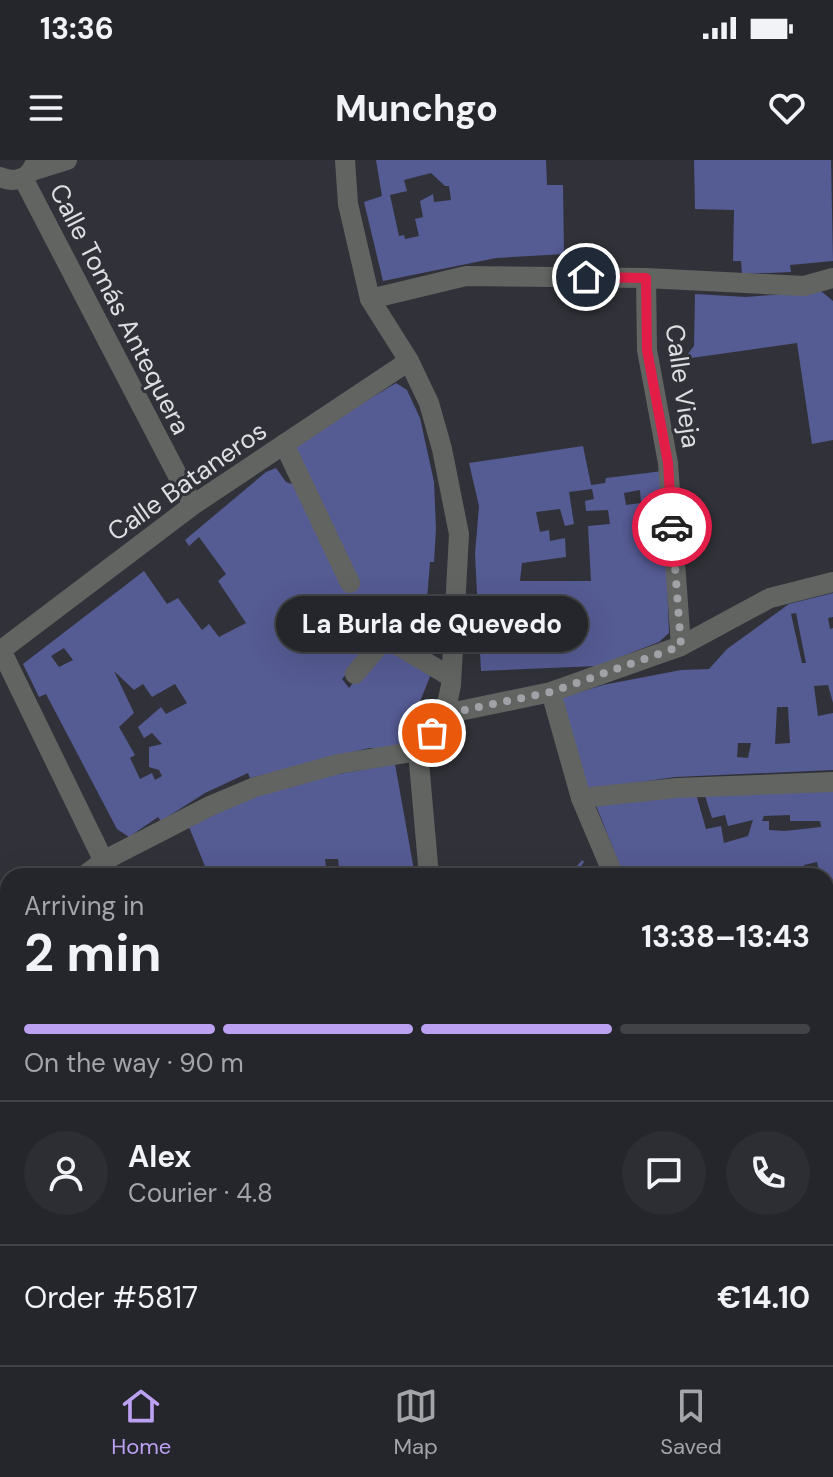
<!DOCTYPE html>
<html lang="en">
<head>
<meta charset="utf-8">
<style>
  :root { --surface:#25262b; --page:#2d2e33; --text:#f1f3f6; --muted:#a3a5a9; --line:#424347; --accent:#bca0f2 }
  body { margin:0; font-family:"DM Sans",sans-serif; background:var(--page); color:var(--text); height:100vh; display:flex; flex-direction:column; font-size:30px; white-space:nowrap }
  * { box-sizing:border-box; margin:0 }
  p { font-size:26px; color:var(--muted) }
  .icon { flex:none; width:44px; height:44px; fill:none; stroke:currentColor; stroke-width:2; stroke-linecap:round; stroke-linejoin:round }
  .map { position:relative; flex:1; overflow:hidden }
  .side { position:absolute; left:0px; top:708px; width:834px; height:498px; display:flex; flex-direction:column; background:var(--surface); border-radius:24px 24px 0 0; box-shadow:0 8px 32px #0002,0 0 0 2px var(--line) }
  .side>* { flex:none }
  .pin { position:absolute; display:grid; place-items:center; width:68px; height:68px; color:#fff; margin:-34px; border:4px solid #fff; border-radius:50%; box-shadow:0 2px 8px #0007 }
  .courier { position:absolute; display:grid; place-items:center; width:80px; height:80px; margin:-40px; border:6px solid #e11d48; border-radius:50%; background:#fff; color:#222; box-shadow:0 2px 10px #0007 }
  .bubble { position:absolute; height:56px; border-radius:28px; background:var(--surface); box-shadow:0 8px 32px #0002,0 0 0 2px var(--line); font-size:26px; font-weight:700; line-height:56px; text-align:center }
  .summary em { font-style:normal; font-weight:700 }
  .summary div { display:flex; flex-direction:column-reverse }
  .summary { display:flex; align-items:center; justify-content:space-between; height:136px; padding:0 24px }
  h1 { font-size:52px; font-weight:700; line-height:60px }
  .bar { display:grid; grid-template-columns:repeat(4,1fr); gap:12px 8px; align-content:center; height:96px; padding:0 24px }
  .bar i { height:10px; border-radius:6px; background:var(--line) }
  .bar .current { background:var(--accent) }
  .bar p { grid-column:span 4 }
  .line { display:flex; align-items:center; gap:20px; padding:0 24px; border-top:2px solid var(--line) }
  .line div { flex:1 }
  .round { display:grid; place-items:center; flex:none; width:84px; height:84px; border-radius:42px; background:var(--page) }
  .status { display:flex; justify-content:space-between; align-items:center; height:56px; padding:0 40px; background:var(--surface); direction:ltr }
  .status svg { height:22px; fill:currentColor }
  header { display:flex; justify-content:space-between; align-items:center; height:104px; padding:0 24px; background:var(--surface); font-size:36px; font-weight:700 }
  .tab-bar { display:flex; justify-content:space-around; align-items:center; height:112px; border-top:2px solid var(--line); background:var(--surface); font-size:22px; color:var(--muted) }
  .tab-bar a { display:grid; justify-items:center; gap:4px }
  .tab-bar .current { color:var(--accent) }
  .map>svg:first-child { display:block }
  .building { fill:#555b93; fill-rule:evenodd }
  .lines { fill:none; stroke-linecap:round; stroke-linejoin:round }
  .minor { stroke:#626462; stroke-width:20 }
  .done { stroke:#a1a2a7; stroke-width:8; stroke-dasharray:0 14.4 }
  .route { stroke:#e11d48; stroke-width:10 }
  .labels { text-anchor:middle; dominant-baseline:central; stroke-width:6; stroke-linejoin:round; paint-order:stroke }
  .street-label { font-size:26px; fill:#dddee2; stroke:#313239 }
</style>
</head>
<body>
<div class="status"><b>13:36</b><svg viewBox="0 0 49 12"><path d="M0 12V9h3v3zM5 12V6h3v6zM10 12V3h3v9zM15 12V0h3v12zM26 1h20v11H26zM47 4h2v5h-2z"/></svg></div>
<header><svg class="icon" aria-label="menu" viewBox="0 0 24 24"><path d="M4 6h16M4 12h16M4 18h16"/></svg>Munchgo<svg class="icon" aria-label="heart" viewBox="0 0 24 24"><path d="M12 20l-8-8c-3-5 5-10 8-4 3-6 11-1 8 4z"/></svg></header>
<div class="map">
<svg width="833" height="1205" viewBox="0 0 833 1205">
  <rect width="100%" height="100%" fill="#313239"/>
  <g class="building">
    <path d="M376,0H546L547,25H563L564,94L496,98L383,121L364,42L382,36ZM431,13L445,26H449L451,40L434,42L433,34L420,41L423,57L415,59L419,76L405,79L404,75L399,76L390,35L407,31L404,20Z"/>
    <polygon points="694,0 831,0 833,101 790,105 791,112 742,114 741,101 733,101 734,50 695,49"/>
    <polygon points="821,131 833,141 833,280 812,284 797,183 684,199 694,186 695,134 746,137"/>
    <path d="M396,223L407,230L420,258L434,322L436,369L434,402H430L423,488L406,474L384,471L342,519L349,528L385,483L431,514L401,589L369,588L250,618L248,613L205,633L161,661L158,657L129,677L117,669L46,534L39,537L23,504L144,411L167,444L178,438L202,470L209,464L219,477L246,463L218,421L226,414L199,377L189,386L185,380L266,312L276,308L286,322L292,324L290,287ZM64,488L73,500L59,507L51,496ZM114,511L134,530L143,524L152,537L175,524L187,543L166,554L161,547L138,567L144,578L152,573L162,584L149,587V607L159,610L162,616L155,620L152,613L140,619L130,598L135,595L119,567L134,553Z"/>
    <path d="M583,286L591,325L605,323L606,318L663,311L669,473L659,482L597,506L481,511L475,394L479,346L469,303ZM592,329L594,339L585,341L586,351L608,350L610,364L588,366L591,421H520L522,403L566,397L565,378L550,381L549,370L540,372L536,352L560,349L565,366L574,364L569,332ZM640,330L641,343L626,345L624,333Z"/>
    <path d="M833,433V457L828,458L830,469L833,468V543L828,525L814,526L818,556L833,553V610L675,617L585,630L561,538L603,525L681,510L709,509L727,489L789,444ZM796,453L806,503H802L791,454ZM777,547H788L790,583L775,584ZM738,583H751L748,598L737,597Z"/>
    <polygon points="395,604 415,716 340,716 338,699 325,699 327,716 209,716 189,667 245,640 311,619"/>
    <path d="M833,629V735L826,736V716H820L817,702L804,705L806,716H624L595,643L696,634L706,669L721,666L724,683L748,676L753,660L728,666L725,655L712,658L704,633ZM790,655V661H820L821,667L785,671L769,670V661H762L764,656Z"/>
    <polygon points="582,700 584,702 580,708 585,713 601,708 603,716 549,716 576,707"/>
    <polygon points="826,828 833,848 833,873 826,875"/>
    <polygon points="826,918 832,918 833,923 833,1116 826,1099"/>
    <polygon points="826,1168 833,1184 833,1203 825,1205 468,1205 467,1198 826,1198"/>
    <polygon points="16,1198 27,1198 28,1200 36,1198 119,1198 119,1201 110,1200 74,1205 17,1205"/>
    <polygon points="284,1198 444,1198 445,1205 282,1205"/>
  </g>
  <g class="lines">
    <g class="minor">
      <polyline points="345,0 348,44 370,139 409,201 429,243 442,289 459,374 451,525 445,554"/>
      <polyline points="32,11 67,0"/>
      <path d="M0,17C17,24 31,18 36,0"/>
      <polyline points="23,18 193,345"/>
      <polyline points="646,118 647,190 668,303 681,486"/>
      <polyline points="370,139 466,116 646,118 804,126 833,118"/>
      <polyline points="284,284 350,423"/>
      <polyline points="1,490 111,716"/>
      <polyline points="0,491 193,345 409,201"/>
      <polyline points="355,514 385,478 451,517"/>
      <polyline points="551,532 581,638 614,716"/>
      <polyline points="581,638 677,628 833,622"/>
      <polyline points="84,716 105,700 210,646 255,627 338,604 418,591"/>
      <polyline points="429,716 418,591 445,554 551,532 681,486 770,438 833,422"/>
      <polyline points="826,745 833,743"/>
      <polyline points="0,778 8,772"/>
      <polyline points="0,938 8,935"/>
      <polyline points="826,1134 833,1149"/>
      <polyline points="0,1150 8,1147"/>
      <polyline points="457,1198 457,1205"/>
      <polyline points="176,1205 177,1198"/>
    </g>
  </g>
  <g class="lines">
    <polyline class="done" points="432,573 445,554 551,532 681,486 672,367"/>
    <polyline class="route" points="586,117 646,118 647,190 668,303 672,367"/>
  </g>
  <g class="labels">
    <g class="street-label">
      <text transform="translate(120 149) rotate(63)">Calle Tomás Antequera</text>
      <text transform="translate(683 226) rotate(82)">Calle Vieja</text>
      <text transform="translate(187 321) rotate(-35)">Calle Bataneros</text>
    </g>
  </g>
</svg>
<div class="pin" style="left:432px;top:573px;background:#ea580c"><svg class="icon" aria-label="bag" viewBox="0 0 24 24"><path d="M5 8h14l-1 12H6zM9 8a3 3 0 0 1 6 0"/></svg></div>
<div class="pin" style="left:586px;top:117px;background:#1f2937"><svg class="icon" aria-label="home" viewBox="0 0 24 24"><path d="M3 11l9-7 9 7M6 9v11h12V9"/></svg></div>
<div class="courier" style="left:672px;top:367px"><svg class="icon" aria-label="car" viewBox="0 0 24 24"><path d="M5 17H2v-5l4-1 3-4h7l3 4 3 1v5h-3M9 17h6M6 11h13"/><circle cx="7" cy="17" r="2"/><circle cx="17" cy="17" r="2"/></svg></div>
<div class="bubble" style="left:276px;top:436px;width:312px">La Burla de Quevedo</div>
<section class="side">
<div class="summary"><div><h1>2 min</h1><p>Arriving in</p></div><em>13:38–13:43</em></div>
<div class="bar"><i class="current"></i><i class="current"></i><i class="current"></i><i></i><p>On the way · 90 m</p></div>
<div class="line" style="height:144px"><a class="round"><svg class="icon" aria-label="person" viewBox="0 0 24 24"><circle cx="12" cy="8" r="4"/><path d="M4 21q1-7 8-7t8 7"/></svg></a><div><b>Alex</b><p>Courier · 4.8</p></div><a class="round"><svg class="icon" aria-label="chat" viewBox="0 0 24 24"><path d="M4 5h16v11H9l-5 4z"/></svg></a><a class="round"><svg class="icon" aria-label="phone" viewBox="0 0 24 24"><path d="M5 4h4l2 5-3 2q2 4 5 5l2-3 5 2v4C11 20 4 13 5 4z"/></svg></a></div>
<div class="line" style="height:104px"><div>Order #5817</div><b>€14.10</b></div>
</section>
</div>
<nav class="tab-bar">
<a class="current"><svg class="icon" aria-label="home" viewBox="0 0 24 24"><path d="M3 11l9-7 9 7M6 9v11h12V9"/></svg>Home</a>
<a><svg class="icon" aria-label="map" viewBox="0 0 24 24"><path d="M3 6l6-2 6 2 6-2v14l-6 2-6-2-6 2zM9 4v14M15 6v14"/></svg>Map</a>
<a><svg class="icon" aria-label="saved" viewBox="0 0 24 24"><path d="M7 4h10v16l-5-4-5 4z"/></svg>Saved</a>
</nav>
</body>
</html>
